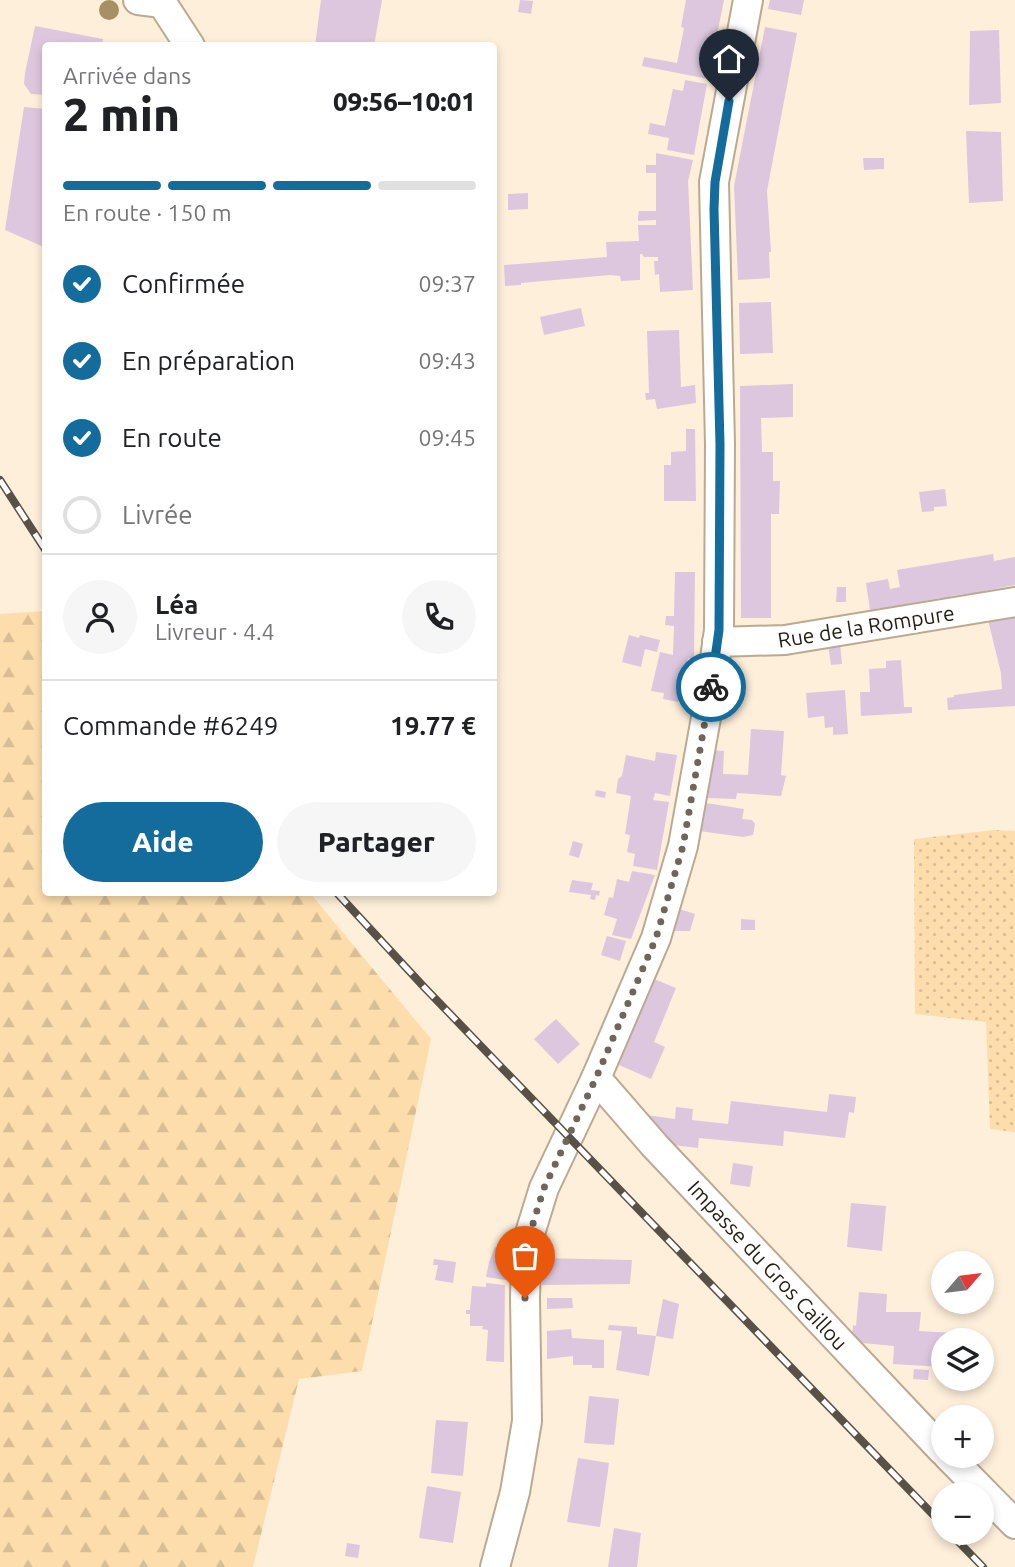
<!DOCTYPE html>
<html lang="fr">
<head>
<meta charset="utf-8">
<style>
  :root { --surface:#fff; --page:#f6f6f6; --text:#202124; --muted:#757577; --line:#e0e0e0; --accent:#136c9c }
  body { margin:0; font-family:Ubuntu,sans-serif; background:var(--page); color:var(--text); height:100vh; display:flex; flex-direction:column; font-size:26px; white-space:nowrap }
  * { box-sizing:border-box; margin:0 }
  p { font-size:23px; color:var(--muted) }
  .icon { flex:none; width:38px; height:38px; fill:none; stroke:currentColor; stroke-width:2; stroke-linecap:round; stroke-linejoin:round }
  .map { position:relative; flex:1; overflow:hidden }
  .sheet { position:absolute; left:42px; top:42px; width:455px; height:854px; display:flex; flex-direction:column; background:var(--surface); border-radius:7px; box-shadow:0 4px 10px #0003 }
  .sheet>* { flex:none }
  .needle { width:46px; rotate:62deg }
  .fabs { position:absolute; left:931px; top:1251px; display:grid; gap:14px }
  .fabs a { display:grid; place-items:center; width:63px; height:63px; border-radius:50%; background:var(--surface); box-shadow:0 4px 10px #0003; font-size:35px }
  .pin { position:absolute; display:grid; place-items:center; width:60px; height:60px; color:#fff; margin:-72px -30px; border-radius:50% 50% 50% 0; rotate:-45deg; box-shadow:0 0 7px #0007 }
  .pin .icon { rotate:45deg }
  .courier { position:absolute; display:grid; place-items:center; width:70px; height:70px; margin:-35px; border:5px solid #136c9c; border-radius:50%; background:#fff; color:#222; box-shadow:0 2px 9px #0007 }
  .headline em { font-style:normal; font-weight:800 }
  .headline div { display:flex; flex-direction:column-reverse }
  .headline { display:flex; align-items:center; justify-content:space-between; height:119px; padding:0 21px }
  h1 { font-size:46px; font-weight:800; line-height:52px }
  .bar { display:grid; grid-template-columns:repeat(4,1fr); gap:10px 7px; align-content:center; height:84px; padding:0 21px }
  .bar i { height:9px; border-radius:5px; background:var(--line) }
  .bar .selected { background:var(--accent) }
  .bar p { grid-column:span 4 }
  .line { display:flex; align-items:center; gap:18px; padding:0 21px; border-top:2px solid var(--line) }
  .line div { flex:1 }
  .round { display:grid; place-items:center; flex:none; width:74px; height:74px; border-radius:37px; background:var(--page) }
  ol { padding:0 21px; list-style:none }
  li { display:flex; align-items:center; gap:21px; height:77px }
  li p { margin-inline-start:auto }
  li .icon { padding:7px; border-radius:50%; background:var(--accent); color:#fff; stroke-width:4 }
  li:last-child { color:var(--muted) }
  li i { width:38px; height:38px; border:4px solid var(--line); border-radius:50% }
  .action { display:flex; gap:14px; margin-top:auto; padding:14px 21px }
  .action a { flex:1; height:80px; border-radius:42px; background:var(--accent); color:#fff; font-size:28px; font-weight:800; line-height:80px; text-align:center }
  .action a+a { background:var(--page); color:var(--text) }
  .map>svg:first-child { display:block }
  .grass { fill:url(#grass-dots) }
  .forest { fill:url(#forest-firs) }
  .building { fill:#ddc7de }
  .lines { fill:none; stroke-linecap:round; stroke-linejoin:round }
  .street-casing { stroke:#bbaa91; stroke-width:32 }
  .street { stroke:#fff; stroke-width:28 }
  .rail-casing { stroke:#595145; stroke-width:8 }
  .rail { stroke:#fefefe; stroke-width:5; stroke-dasharray:16; stroke-linecap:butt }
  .tree { fill:#a79063 }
  .done { stroke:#6f6659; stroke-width:7; stroke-dasharray:0 12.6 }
  .route { stroke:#136c9c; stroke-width:9 }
  .labels { text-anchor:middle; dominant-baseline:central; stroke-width:5; stroke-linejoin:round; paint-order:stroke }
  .street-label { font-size:21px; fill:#231d13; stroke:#fefefe }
</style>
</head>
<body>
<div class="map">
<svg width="1015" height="1567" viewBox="0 0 1015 1567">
  <defs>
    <pattern id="grass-dots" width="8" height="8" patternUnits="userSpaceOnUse" patternTransform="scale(1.75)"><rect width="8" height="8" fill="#fdddac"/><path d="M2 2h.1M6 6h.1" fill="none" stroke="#d9bd93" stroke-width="1.8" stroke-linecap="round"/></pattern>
    <pattern id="forest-firs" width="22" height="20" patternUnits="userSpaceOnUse" patternTransform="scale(1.75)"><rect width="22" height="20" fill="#fdddac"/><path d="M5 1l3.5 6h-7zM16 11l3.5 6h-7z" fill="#d9bd93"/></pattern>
  </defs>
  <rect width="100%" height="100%" fill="#fdefda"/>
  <polygon class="grass" points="994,830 1015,831 1015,1132 990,1129 986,1022 915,1014 914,839"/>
  <polygon class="forest" points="45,611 46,892 310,893 431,1039 362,1371 299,1379 253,1567 0,1567 0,614"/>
  <g class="building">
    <polygon points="321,0 382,0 374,46 315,46"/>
    <polygon points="520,0 533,1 531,14 518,12"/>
    <polygon points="686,0 724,0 708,79 642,66 644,57 677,63 684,28 681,27"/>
    <polygon points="770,0 804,0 801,15 768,9"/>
    <polygon points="35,26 103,39 102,46 46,46 46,95 31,94 24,84 25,73"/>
    <polygon points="765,27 797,33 767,191 771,252 769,252 770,278 738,280 734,186"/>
    <polygon points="999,30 1001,103 969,105 970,31"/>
    <polygon points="685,80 707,84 694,155 667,150 669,138 648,134 650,123 665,126 673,89 683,91"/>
    <polygon points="24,107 46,109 46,248 5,230"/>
    <polygon points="966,131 1001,132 1003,201 969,203"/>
    <polygon points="656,153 693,160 688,181 693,290 660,292 659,274 655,275 654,261 658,261 658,257 644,257 642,254 640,254 640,280 621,281 620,276 610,275 521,283 521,285 505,286 504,265 607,257 606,242 639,241 638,225 656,225 656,220 638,221 638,217 639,211 656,211 656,173 646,173 646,165 656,165"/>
    <polygon points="863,158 884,158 884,169 864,170"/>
    <polygon points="528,193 528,209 508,210 508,194"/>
    <polygon points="771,302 773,353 740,354 739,303"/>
    <polygon points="581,308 585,326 544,335 540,317"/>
    <polygon points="679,330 681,387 695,385 696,403 657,409 655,399 646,400 645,393 649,393 647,331"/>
    <polygon points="793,384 793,417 761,418 762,452 773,452 773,481 780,481 779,514 771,514 771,618 741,618 740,386"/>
    <polygon points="686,429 695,429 696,501 664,501 664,465 671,465 671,452 686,451"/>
    <polygon points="945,489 947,506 934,507 934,511 922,512 919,492"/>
    <polygon points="993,554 994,561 1015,557 1015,585 984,591 984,594 973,596 972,593 951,596 952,599 941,601 940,598 902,605 903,607 881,611 881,608 870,610 866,583 888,579 890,589 900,587 897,570"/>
    <polygon points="675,572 695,572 694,660 688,658 678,702 663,699 664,693 651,691 660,652 673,655 674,626 665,625 666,616 674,616"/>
    <polygon points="837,587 846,587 846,602 836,602"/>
    <polygon points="1008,616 1009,618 1015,617 1015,706 948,710 947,698 954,697 954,695 1002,689 1001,673 988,620"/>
    <polygon points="629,635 639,638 640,635 660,640 657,652 645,649 641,667 622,662"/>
    <polygon points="840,643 842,664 831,665 828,645"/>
    <polygon points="901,660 904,707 912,707 912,713 861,716 860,692 870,692 869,669 886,668 886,661"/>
    <polygon points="845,690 848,734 833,735 833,727 825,728 824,716 808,718 806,693"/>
    <polygon points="751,729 784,731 781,775 786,776 781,796 737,793 736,799 706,798 710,750 724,751 723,774 748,775"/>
    <polygon points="656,752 677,755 670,796 655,793 653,800 669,802 657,870 633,866 635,854 627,852 630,835 625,834 631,796 616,793 618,779 622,776 626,755 655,761"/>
    <polygon points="596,790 606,792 605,798 595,796"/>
    <polygon points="706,803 744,809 742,819 752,820 755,824 753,835 743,837 699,831"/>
    <polygon points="573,841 583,844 579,858 569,855"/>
    <polygon points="632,871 655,875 631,939 612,935 617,919 604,915 609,897 613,898 617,879 629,882"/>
    <polygon points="572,880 593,883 591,890 600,891 599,896 596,895 595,900 590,899 591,895 569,892"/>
    <polygon points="676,908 695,914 690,931 670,931"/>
    <polygon points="741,919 755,920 755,930 741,930"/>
    <polygon points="607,936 626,941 620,961 601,955"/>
    <polygon points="654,979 676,988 654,1042 665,1047 651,1079 619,1065 629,1038 626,1037 628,1033 631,1034"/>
    <polygon points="556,1019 580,1044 558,1064 534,1039"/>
    <polygon points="829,1094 856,1097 854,1113 849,1112 845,1138 784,1131 783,1146 699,1138 698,1148 673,1145 671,1147 646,1115 675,1119 676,1107 693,1109 692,1120 728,1124 731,1101 827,1112"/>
    <polygon points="733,1163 753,1166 750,1187 730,1184"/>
    <polygon points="851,1203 886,1206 882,1251 847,1247"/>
    <polygon points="495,1247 508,1250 506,1280 486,1277 489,1262"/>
    <polygon points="542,1258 632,1260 630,1284 542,1285"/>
    <polygon points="434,1259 456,1262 453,1283 435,1280 438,1265 433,1265"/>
    <polygon points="486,1283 505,1285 504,1362 486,1361 488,1330 482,1329 483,1326 470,1326 470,1314 466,1314 466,1310 470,1310 472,1286 486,1287"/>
    <polygon points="859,1292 887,1294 886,1312 921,1312 919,1331 954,1333 953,1340 943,1340 943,1367 893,1364 894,1346 852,1342 853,1325 856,1326"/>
    <polygon points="547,1298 572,1298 573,1308 547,1309"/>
    <polygon points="663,1299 679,1304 673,1339 656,1336"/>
    <polygon points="609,1325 637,1327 637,1334 656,1336 649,1376 616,1370 622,1331 608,1330"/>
    <polygon points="571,1329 572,1338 604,1340 604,1368 592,1368 592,1365 573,1365 573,1356 547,1359 547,1331"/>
    <polygon points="914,1369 929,1370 928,1380 913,1379"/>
    <polygon points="589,1396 619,1399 614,1445 584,1443"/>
    <polygon points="436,1420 468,1422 463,1476 431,1473"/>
    <polygon points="578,1458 609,1463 600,1527 567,1522"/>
    <polygon points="427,1486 461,1492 453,1543 419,1538"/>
    <polygon points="614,1528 641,1533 637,1567 608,1567"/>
    <polygon points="347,1543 360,1545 358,1558 345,1556"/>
  </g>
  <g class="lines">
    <defs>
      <g id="street">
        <polyline points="138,0 162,3 190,46"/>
        <polyline points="717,642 785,640 1015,602"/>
        <polyline points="596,1078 655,1146 943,1451"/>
        <polyline points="948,1456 1015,1524"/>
        <polyline points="495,1567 515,1492 527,1421 525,1298 526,1260 531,1230 544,1188 596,1078 656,938 683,846 709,701 719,630 720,444 714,182 748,0"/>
      </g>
    </defs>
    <use href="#street" class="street-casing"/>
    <use href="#street" class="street"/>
    <defs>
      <g id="rail">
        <polyline points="0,480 46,551"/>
        <polyline points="336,892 424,987 943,1525"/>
        <polyline points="950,1533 983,1567"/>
      </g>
    </defs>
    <use href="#rail" class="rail-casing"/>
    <use href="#rail" class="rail"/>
  </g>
  <circle class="tree" cx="109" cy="10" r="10"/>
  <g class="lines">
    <polyline class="done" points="525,1298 526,1260 531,1230 544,1188 596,1078 656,938 683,846 711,687"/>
    <polyline class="route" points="711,687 719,630 720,444 714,209 715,182 729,101"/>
  </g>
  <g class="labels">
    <g class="street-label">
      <text transform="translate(866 626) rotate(-9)">Rue de la Rompure</text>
      <text transform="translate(768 1265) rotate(47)">Impasse du Gros Caillou</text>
    </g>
  </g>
</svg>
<div class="fabs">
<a><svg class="needle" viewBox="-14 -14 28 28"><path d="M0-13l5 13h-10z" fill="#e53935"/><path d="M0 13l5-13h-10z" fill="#757577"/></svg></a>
<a><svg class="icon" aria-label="layers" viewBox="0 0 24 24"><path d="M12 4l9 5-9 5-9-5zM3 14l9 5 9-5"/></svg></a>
<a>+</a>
<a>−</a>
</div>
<div class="pin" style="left:525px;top:1298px;background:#ea580c"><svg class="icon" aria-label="bag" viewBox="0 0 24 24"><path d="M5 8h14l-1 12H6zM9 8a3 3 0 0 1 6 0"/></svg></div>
<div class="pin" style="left:729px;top:101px;background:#1f2937"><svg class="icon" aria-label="home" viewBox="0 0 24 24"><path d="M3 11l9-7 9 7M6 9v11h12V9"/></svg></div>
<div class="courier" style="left:711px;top:687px"><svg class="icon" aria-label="bike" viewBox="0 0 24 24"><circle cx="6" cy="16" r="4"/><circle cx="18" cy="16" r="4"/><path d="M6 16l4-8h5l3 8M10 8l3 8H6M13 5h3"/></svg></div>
<section class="sheet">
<div class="headline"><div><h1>2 min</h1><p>Arrivée dans</p></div><em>09:56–10:01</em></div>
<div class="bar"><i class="selected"></i><i class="selected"></i><i class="selected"></i><i></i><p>En route · 150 m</p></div>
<ol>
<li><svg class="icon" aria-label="check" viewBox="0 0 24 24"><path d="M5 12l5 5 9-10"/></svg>Confirmée<p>09:37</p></li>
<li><svg class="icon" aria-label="check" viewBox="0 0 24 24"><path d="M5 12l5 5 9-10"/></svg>En préparation<p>09:43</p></li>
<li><svg class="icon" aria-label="check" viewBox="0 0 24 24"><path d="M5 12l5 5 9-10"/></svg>En route<p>09:45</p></li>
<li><i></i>Livrée</li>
</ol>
<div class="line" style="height:126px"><a class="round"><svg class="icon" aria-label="person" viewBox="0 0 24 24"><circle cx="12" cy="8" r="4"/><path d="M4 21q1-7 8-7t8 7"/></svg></a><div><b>Léa</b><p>Livreur · 4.4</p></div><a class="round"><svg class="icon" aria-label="phone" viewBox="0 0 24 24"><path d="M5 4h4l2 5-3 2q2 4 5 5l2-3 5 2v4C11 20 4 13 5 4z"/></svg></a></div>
<div class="line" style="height:91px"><div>Commande #6249</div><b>19.77 €</b></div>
<div class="action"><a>Aide</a><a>Partager</a></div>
</section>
</div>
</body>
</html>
